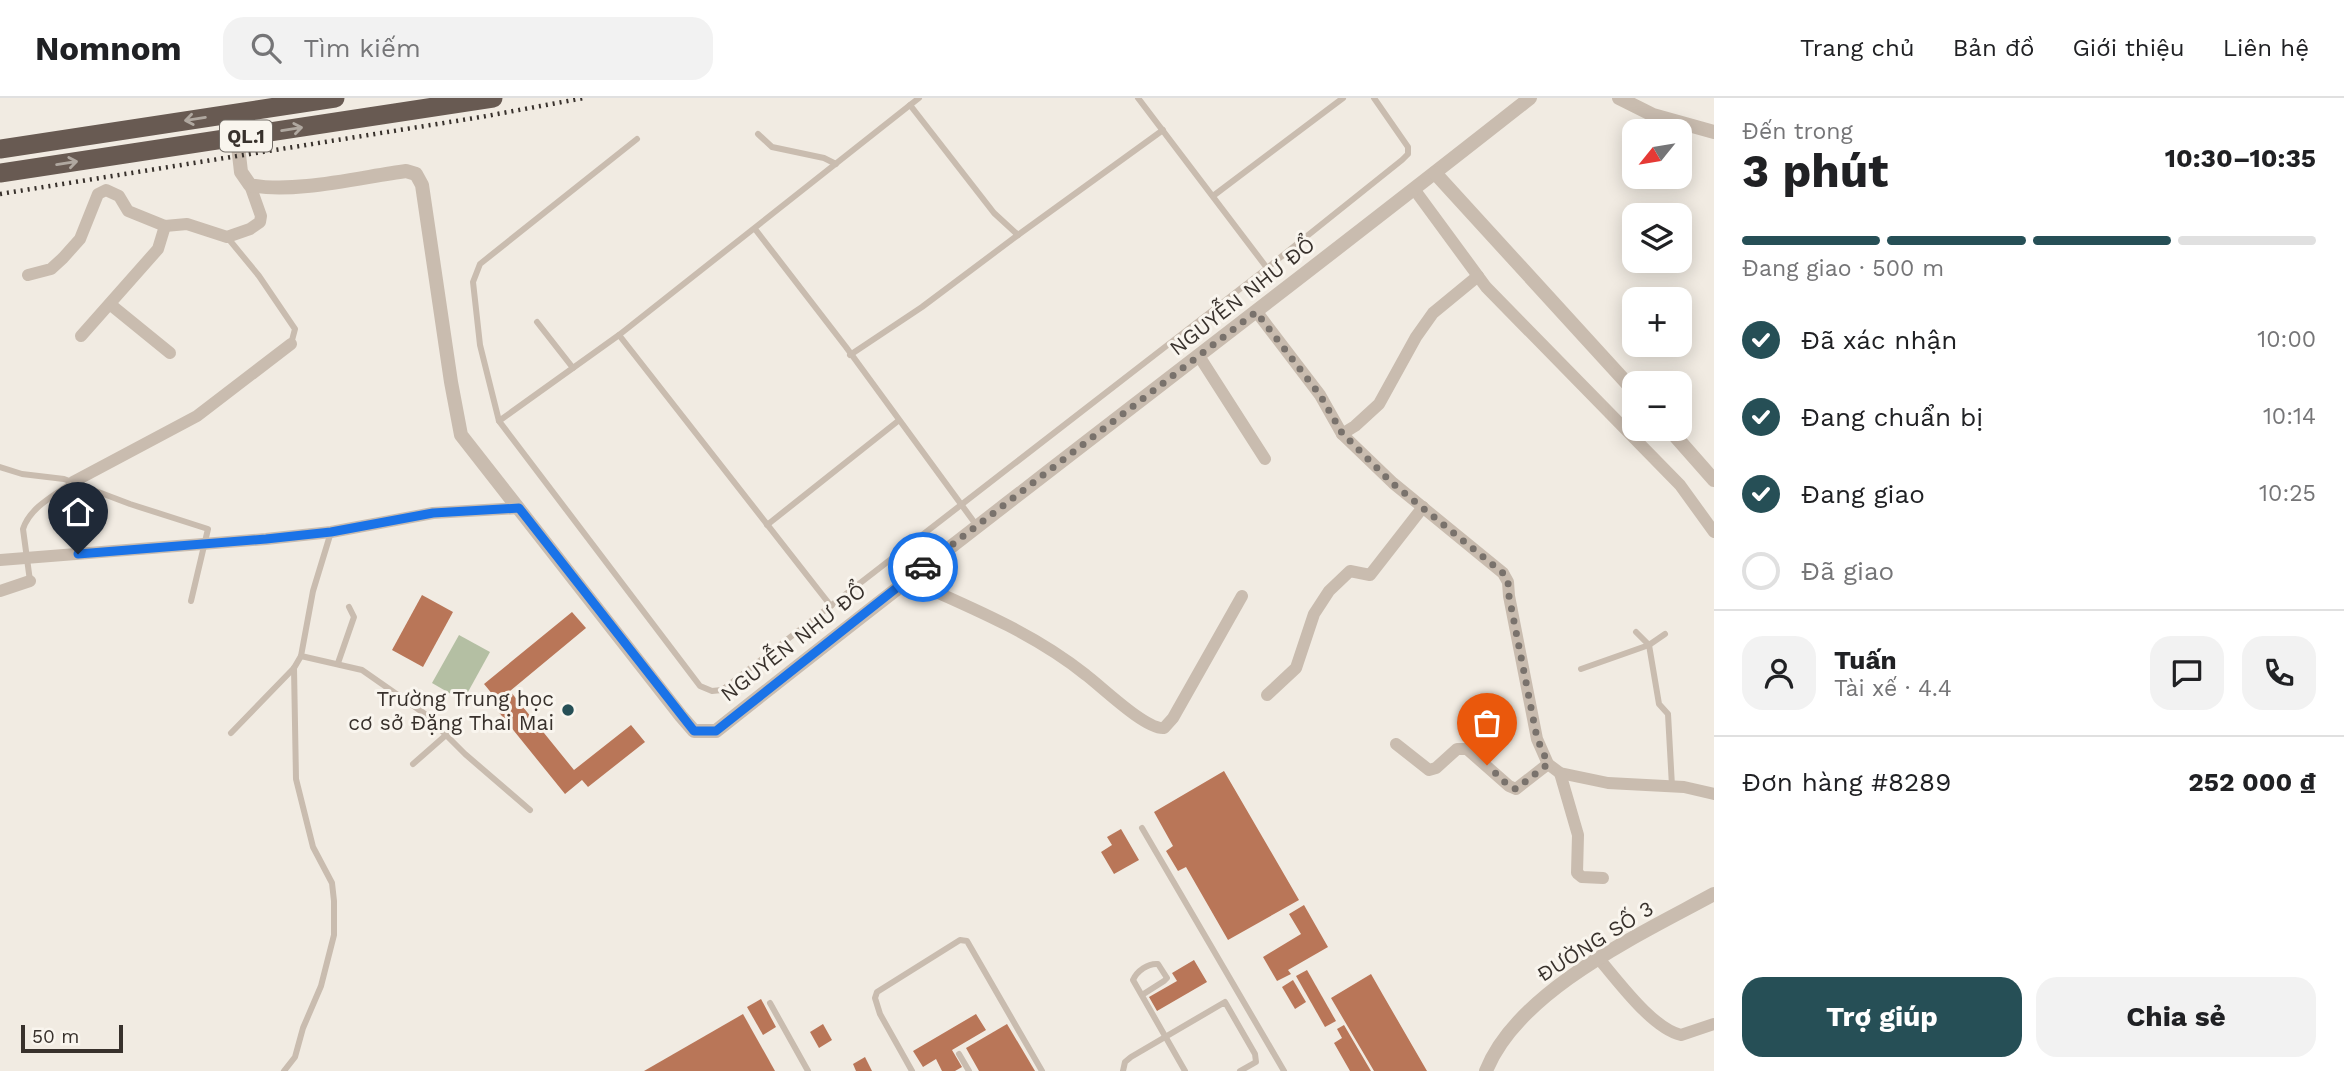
<!DOCTYPE html>
<html lang="vi">
<head>
<meta charset="utf-8">
<style>
  :root { --surface:#fff; --page:#f2f2f2; --text:#202124; --muted:#757577; --line:#e0e0e0; --accent:#264f56 }
  body { margin:0; font-family:"Work Sans",sans-serif; background:var(--page); color:var(--text); height:100vh; display:flex; flex-direction:column; font-size:26px; white-space:nowrap }
  * { box-sizing:border-box; margin:0 }
  p { font-size:23px; color:var(--muted) }
  .icon { flex:none; width:38px; height:38px; fill:none; stroke:currentColor; stroke-width:2; stroke-linecap:round; stroke-linejoin:round }
  .map { position:relative; flex:1; overflow:hidden }
  .panel { display:flex; flex-direction:column; background:var(--surface); width:630px }
  .panel>* { flex:none }
  .needle { width:46px; rotate:240deg }
  .controls { position:absolute; left:1622px; top:21px; display:grid; gap:14px }
  .controls a { display:grid; place-items:center; width:70px; height:70px; border-radius:14px; background:var(--surface); box-shadow:0 4px 18px #0003; font-size:35px }
  .scale { position:absolute; left:21px; bottom:18px; width:102px; box-sizing:border-box; padding-left:7px; border:4px solid #38312c; border-top:0; font-size:19px; line-height:24px; white-space:nowrap; color:#38312c; -webkit-text-stroke:5px #f9f5ee; paint-order:stroke }
  .pin { position:absolute; display:grid; place-items:center; width:60px; height:60px; color:#fff; margin:-72px -30px; border-radius:50% 50% 50% 0; rotate:-45deg; box-shadow:0 0 7px #0007 }
  .pin .icon { rotate:45deg }
  .courier { position:absolute; display:grid; place-items:center; width:70px; height:70px; margin:-35px; border:5px solid #1a73e8; border-radius:50%; background:#fff; color:#222; box-shadow:0 2px 9px #0007 }
  .headline em { font-style:normal; font-weight:700 }
  .headline div { display:flex; flex-direction:column-reverse }
  .headline { display:flex; align-items:center; justify-content:space-between; height:119px; padding:0 28px }
  h1 { font-size:46px; font-weight:700; line-height:52px }
  .bar { display:grid; grid-template-columns:repeat(4,1fr); gap:10px 7px; align-content:center; height:84px; padding:0 28px }
  .bar i { height:9px; border-radius:5px; background:var(--line) }
  .bar .current { background:var(--accent) }
  .bar p { grid-column:span 4 }
  .line { display:flex; align-items:center; gap:18px; padding:0 28px; border-top:2px solid var(--line) }
  .line div { flex:1 }
  .round { display:grid; place-items:center; flex:none; width:74px; height:74px; border-radius:21px; background:var(--page) }
  ol { padding:0 28px; list-style:none }
  li { display:flex; align-items:center; gap:21px; height:77px }
  li p { margin-inline-start:auto }
  li .icon { padding:7px; border-radius:50%; background:var(--accent); color:#fff; stroke-width:4 }
  li:last-child { color:var(--muted) }
  li i { width:38px; height:38px; border:4px solid var(--line); border-radius:50% }
  .primary-button { display:flex; gap:14px; margin-top:auto; padding:14px 28px }
  .primary-button a { flex:1; height:80px; border-radius:21px; background:var(--accent); color:#fff; font-size:28px; font-weight:700; line-height:80px; text-align:center }
  .primary-button a+a { background:var(--page); color:var(--text) }
  header { display:flex; align-items:center; gap:42px; box-sizing:border-box; height:98px; padding:0 35px; background:var(--surface); border-bottom:2px solid var(--line) }
  header strong { font-size:33px }
  nav { display:flex; gap:38px; margin-inline-start:auto; font-size:24px }
  .search { width:490px; height:63px; background:var(--page); display:flex; align-items:center; gap:18px; box-sizing:border-box; padding:0 24px; border-radius:21px; color:var(--muted); font-size:26px }
  main { display:flex; flex:1; min-height:0 }
  .map>svg:first-child { display:block }
  .green { fill:#b4bfa3 }
  .building { fill:#b97658 }
  .lines { fill:none; stroke-linecap:round; stroke-linejoin:round }
  .service { stroke:#c9bcaf; stroke-width:6 }
  .minor { stroke:#c9bcaf; stroke-width:12 }
  .tertiary { stroke:#c9bcaf; stroke-width:14 }
  .trunk { stroke:#685a52; stroke-width:19 }
  .rail { stroke:#38312c; stroke-width:4.5; stroke-dasharray:2 5; stroke-linecap:butt }
  .oneway { stroke:#b0a8a0 }
  .done { stroke:#79726c; stroke-width:7; stroke-dasharray:0 12.6 }
  .route { stroke:#1a73e8; stroke-width:9 }
  .poi-dot { fill:#264f56; stroke:#f9f5ee; stroke-width:2.5 }
  .labels { text-anchor:middle; dominant-baseline:central; stroke-width:6; stroke-linejoin:round; paint-order:stroke }
  .shield { fill:#f9f5ee; stroke:#726c66; stroke-width:2 }
  .shield-label { font-size:19px; font-weight:bold; fill:#38312c }
  .street-label { font-size:21px; fill:#38312c; stroke:#f9f5ee }
  .poi-label { font-size:21px; fill:#38312c; stroke:#f9f5ee; text-anchor:end }
</style>
</head>
<body>
<header>
<strong>Nomnom</strong>
<div class="search"><svg class="icon" aria-label="search" viewBox="0 0 24 24"><circle cx="10" cy="10" r="6"/><path d="M15 15l6 6"/></svg>Tìm kiếm</div>
<nav><a>Trang chủ</a><a>Bản đồ</a><a>Giới thiệu</a><a>Liên hệ</a></nav>
</header>
<main>
<div class="map">
<svg width="1714" height="973" viewBox="0 0 1714 973">
  <rect width="100%" height="100%" fill="#f1ebe2"/>
  <polygon class="green" points="459,537 490,554 463,603 432,585"/>
  <g class="building">
    <polygon points="422,497 453,514 423,569 392,552"/>
    <polygon points="572,514 586,530 510,593 574,672 631,627 645,644 588,689 582,682 565,696 493,607 498,603 484,586"/>
    <polygon points="1224,673 1299,802 1228,842 1186,769 1178,773 1166,753 1173,748 1154,714"/>
    <polygon points="1121,731 1139,762 1114,776 1101,754 1112,747 1107,739"/>
    <polygon points="1304,807 1328,849 1288,872 1291,876 1277,883 1263,859 1301,836 1289,816"/>
    <polygon points="1194,862 1207,884 1157,913 1149,899 1177,883 1172,875"/>
    <polygon points="1307,872 1336,923 1325,929 1296,878"/>
    <polygon points="1371,876 1383,897 1427,973 1374,973 1331,900"/>
    <polygon points="1293,882 1306,904 1295,911 1282,889"/>
    <polygon points="761,901 776,929 763,937 747,909"/>
    <polygon points="743,916 775,973 644,973"/>
    <polygon points="976,916 986,932 952,952 962,969 955,973 942,973 936,961 923,969 913,953"/>
    <polygon points="823,926 832,942 819,950 810,934"/>
    <polygon points="1007,926 1035,973 979,973 966,950"/>
    <polygon points="1344,927 1371,973 1350,973 1334,945 1342,940 1337,931"/>
    <polygon points="865,959 872,973 856,973 853,966"/>
  </g>
  <g class="lines">
    <g class="service">
      <polyline points="1138,0 1267,170"/>
      <polyline points="758,36 772,49 824,60 836,66"/>
      <polyline points="637,41 480,166 473,184 480,247 499,323 700,588 712,593 722,592 1267,170 1402,62 1408,56 1408,49 1374,0"/>
      <polyline points="1213,98 1343,0"/>
      <polyline points="755,131 846,249 977,428"/>
      <polyline points="1018,137 1163,32"/>
      <polyline points="227,139 259,178 295,231 291,246"/>
      <polyline points="537,224 573,270"/>
      <polyline points="619,237 831,508"/>
      <polyline points="850,257 922,209 1018,137 994,115 910,7"/>
      <polyline points="499,323 619,237 919,0"/>
      <polyline points="0,369 22,376 64,381 130,406 208,431 191,503"/>
      <polyline points="767,427 898,323"/>
      <polyline points="331,434 313,493 301,558 362,572 425,616 465,656 530,712"/>
      <path d="M30,483L23,431C30,409 55,397 73,384"/>
      <polyline points="1636,534 1649,547 1659,606 1668,616 1672,688"/>
      <polyline points="338,565 354,519 349,509"/>
      <polyline points="1581,571 1649,547 1665,536"/>
      <polyline points="231,635 294,570 301,558"/>
      <polyline points="413,666 446,637"/>
      <polyline points="1142,730 1284,973"/>
      <path d="M1142,897L1164,883L1167,880L1158,866C1148,865 1137,873 1133,882L1185,973"/>
      <polyline points="770,905 808,973"/>
      <polyline points="959,956 969,973"/>
      <polyline points="284,973 295,959 303,930 321,888 334,837 334,803 332,785 313,749 296,681 294,570"/>
      <polyline points="912,973 880,916 875,900 877,894 960,842 967,843 1042,973"/>
      <polyline points="1123,973 1125,964 1131,959 1225,904 1255,956 1256,964 1240,973"/>
    </g>
    <g class="minor">
      <polyline points="1414,91 1486,189 1680,387 1714,434"/>
      <polyline points="28,177 51,171 63,160 80,141 98,96 106,92 119,98 128,113 165,128 187,126 227,139 250,131 260,124 261,118 250,87"/>
      <polyline points="111,207 170,255"/>
      <polyline points="1256,213 1320,297 1342,336 1393,385 1503,475 1508,484 1509,498 1537,641 1548,666 1560,675 1608,685 1684,689 1714,696"/>
      <polyline points="81,238 158,151 165,128"/>
      <polyline points="1199,258 1265,361"/>
      <polyline points="1342,336 1355,328 1379,306 1416,239 1433,215 1478,178"/>
      <polyline points="73,384 197,318 291,246"/>
      <polyline points="0,462 266,441 331,434 433,415 519,410"/>
      <path d="M907,481C968,508 1034,535 1086,577C1102,589 1146,632 1164,630L1173,620L1242,498"/>
      <polyline points="0,493 30,483"/>
      <polyline points="1267,597 1296,570 1314,516 1329,493 1350,473 1370,477 1423,409"/>
      <polyline points="1396,646 1429,672 1436,670 1457,651 1467,651 1509,688 1516,691 1548,666"/>
      <polyline points="1560,675 1578,737 1577,775 1582,779 1603,780"/>
      <path d="M1599,861C1619,884 1652,930 1681,937L1714,926"/>
    </g>
    <g class="tertiary">
      <polyline points="1619,0 1653,17 1714,34"/>
      <path d="M237,39L241,74L250,87C294,96 361,79 406,73L416,76L422,87L451,284L461,337L681,618L694,633H716C985,419 1260,213 1530,0"/>
      <polyline points="1435,75 1634,293"/>
      <polyline points="1669,331 1714,382"/>
      <path d="M1486,973C1518,892 1641,836 1714,796"/>
    </g>
    <g class="trunk">
      <polyline points="0,51 335,0"/>
      <polyline points="0,75 493,0"/>
    </g>
    <polyline class="rail" points="0,96 481,19 584,0"/>
  </g>
  <defs><path id="oneway-shaft" d="M-6 0H5M1.5-3L5.5 0L1.5 3" fill="none" stroke-width="1.6" stroke-linecap="round" stroke-linejoin="round" transform="scale(1.75)"/></defs>
  <g class="oneway">
    <use href="#oneway-shaft" transform="translate(195 21) rotate(171)"/>
    <use href="#oneway-shaft" transform="translate(292 31) rotate(-9)"/>
    <use href="#oneway-shaft" transform="translate(67 65) rotate(-9)"/>
  </g>
  <g class="lines">
    <polyline class="done" points="923,469 1256,214 1320,297 1342,335 1392,385 1503,475 1508,484 1509,498 1537,640 1548,666 1516,691 1509,688 1487,667"/>
    <polyline class="route" points="78,456 266,441 331,434 433,415 519,410 694,633 716,633 923,469"/>
  </g>
  <circle class="poi-dot" cx="568" cy="612" r="7"/>
  <g class="labels">
    <rect class="shield" x="220" y="22.5" width="52" height="31" rx="5"/>
    <g class="shield-label">
      <text x="246" y="38">QL.1</text>
    </g>
    <g class="street-label">
      <text transform="translate(1242 198) rotate(-38)">NGUYỄN NHƯ ĐỔ</text>
      <text transform="translate(793 544) rotate(-38)">NGUYỄN NHƯ ĐỔ</text>
      <text transform="translate(1595 843) rotate(-32)">ĐƯỜNG SỐ 3</text>
    </g>
    <g class="poi-label">
      <text x="554" y="600">Trường Trung học<tspan x="554" dy="24">cơ sở Đặng Thai Mai</tspan></text>
    </g>
  </g>
</svg>
<div class="controls">
<a><svg class="needle" viewBox="-14 -14 28 28"><path d="M0-13l5 13h-10z" fill="#e53935"/><path d="M0 13l5-13h-10z" fill="#757577"/></svg></a>
<a><svg class="icon" aria-label="layers" viewBox="0 0 24 24"><path d="M12 4l9 5-9 5-9-5zM3 14l9 5 9-5"/></svg></a>
<a>+</a>
<a>−</a>
</div>
<div class="scale">50 m</div>
<div class="pin" style="left:1487px;top:667px;background:#ea580c"><svg class="icon" aria-label="bag" viewBox="0 0 24 24"><path d="M5 8h14l-1 12H6zM9 8a3 3 0 0 1 6 0"/></svg></div>
<div class="pin" style="left:78px;top:456px;background:#1f2937"><svg class="icon" aria-label="home" viewBox="0 0 24 24"><path d="M3 11l9-7 9 7M6 9v11h12V9"/></svg></div>
<div class="courier" style="left:923px;top:469px"><svg class="icon" aria-label="car" viewBox="0 0 24 24"><path d="M5 17H2v-5l4-1 3-4h7l3 4 3 1v5h-3M9 17h6M6 11h13"/><circle cx="7" cy="17" r="2"/><circle cx="17" cy="17" r="2"/></svg></div>
</div>
<section class="panel">
<div class="headline"><div><h1>3 phút</h1><p>Đến trong</p></div><em>10:30–10:35</em></div>
<div class="bar"><i class="current"></i><i class="current"></i><i class="current"></i><i></i><p>Đang giao · 500 m</p></div>
<ol>
<li><svg class="icon" aria-label="check" viewBox="0 0 24 24"><path d="M5 12l5 5 9-10"/></svg>Đã xác nhận<p>10:00</p></li>
<li><svg class="icon" aria-label="check" viewBox="0 0 24 24"><path d="M5 12l5 5 9-10"/></svg>Đang chuẩn bị<p>10:14</p></li>
<li><svg class="icon" aria-label="check" viewBox="0 0 24 24"><path d="M5 12l5 5 9-10"/></svg>Đang giao<p>10:25</p></li>
<li><i></i>Đã giao</li>
</ol>
<div class="line" style="height:126px"><a class="round"><svg class="icon" aria-label="person" viewBox="0 0 24 24"><circle cx="12" cy="8" r="4"/><path d="M4 21q1-7 8-7t8 7"/></svg></a><div><b>Tuấn</b><p>Tài xế · 4.4</p></div><a class="round"><svg class="icon" aria-label="chat" viewBox="0 0 24 24"><path d="M4 5h16v11H9l-5 4z"/></svg></a><a class="round"><svg class="icon" aria-label="phone" viewBox="0 0 24 24"><path d="M5 4h4l2 5-3 2q2 4 5 5l2-3 5 2v4C11 20 4 13 5 4z"/></svg></a></div>
<div class="line" style="height:91px"><div>Đơn hàng #8289</div><b>252 000 ₫</b></div>
<div class="primary-button"><a>Trợ giúp</a><a>Chia sẻ</a></div>
</section>
</main>
</body>
</html>
